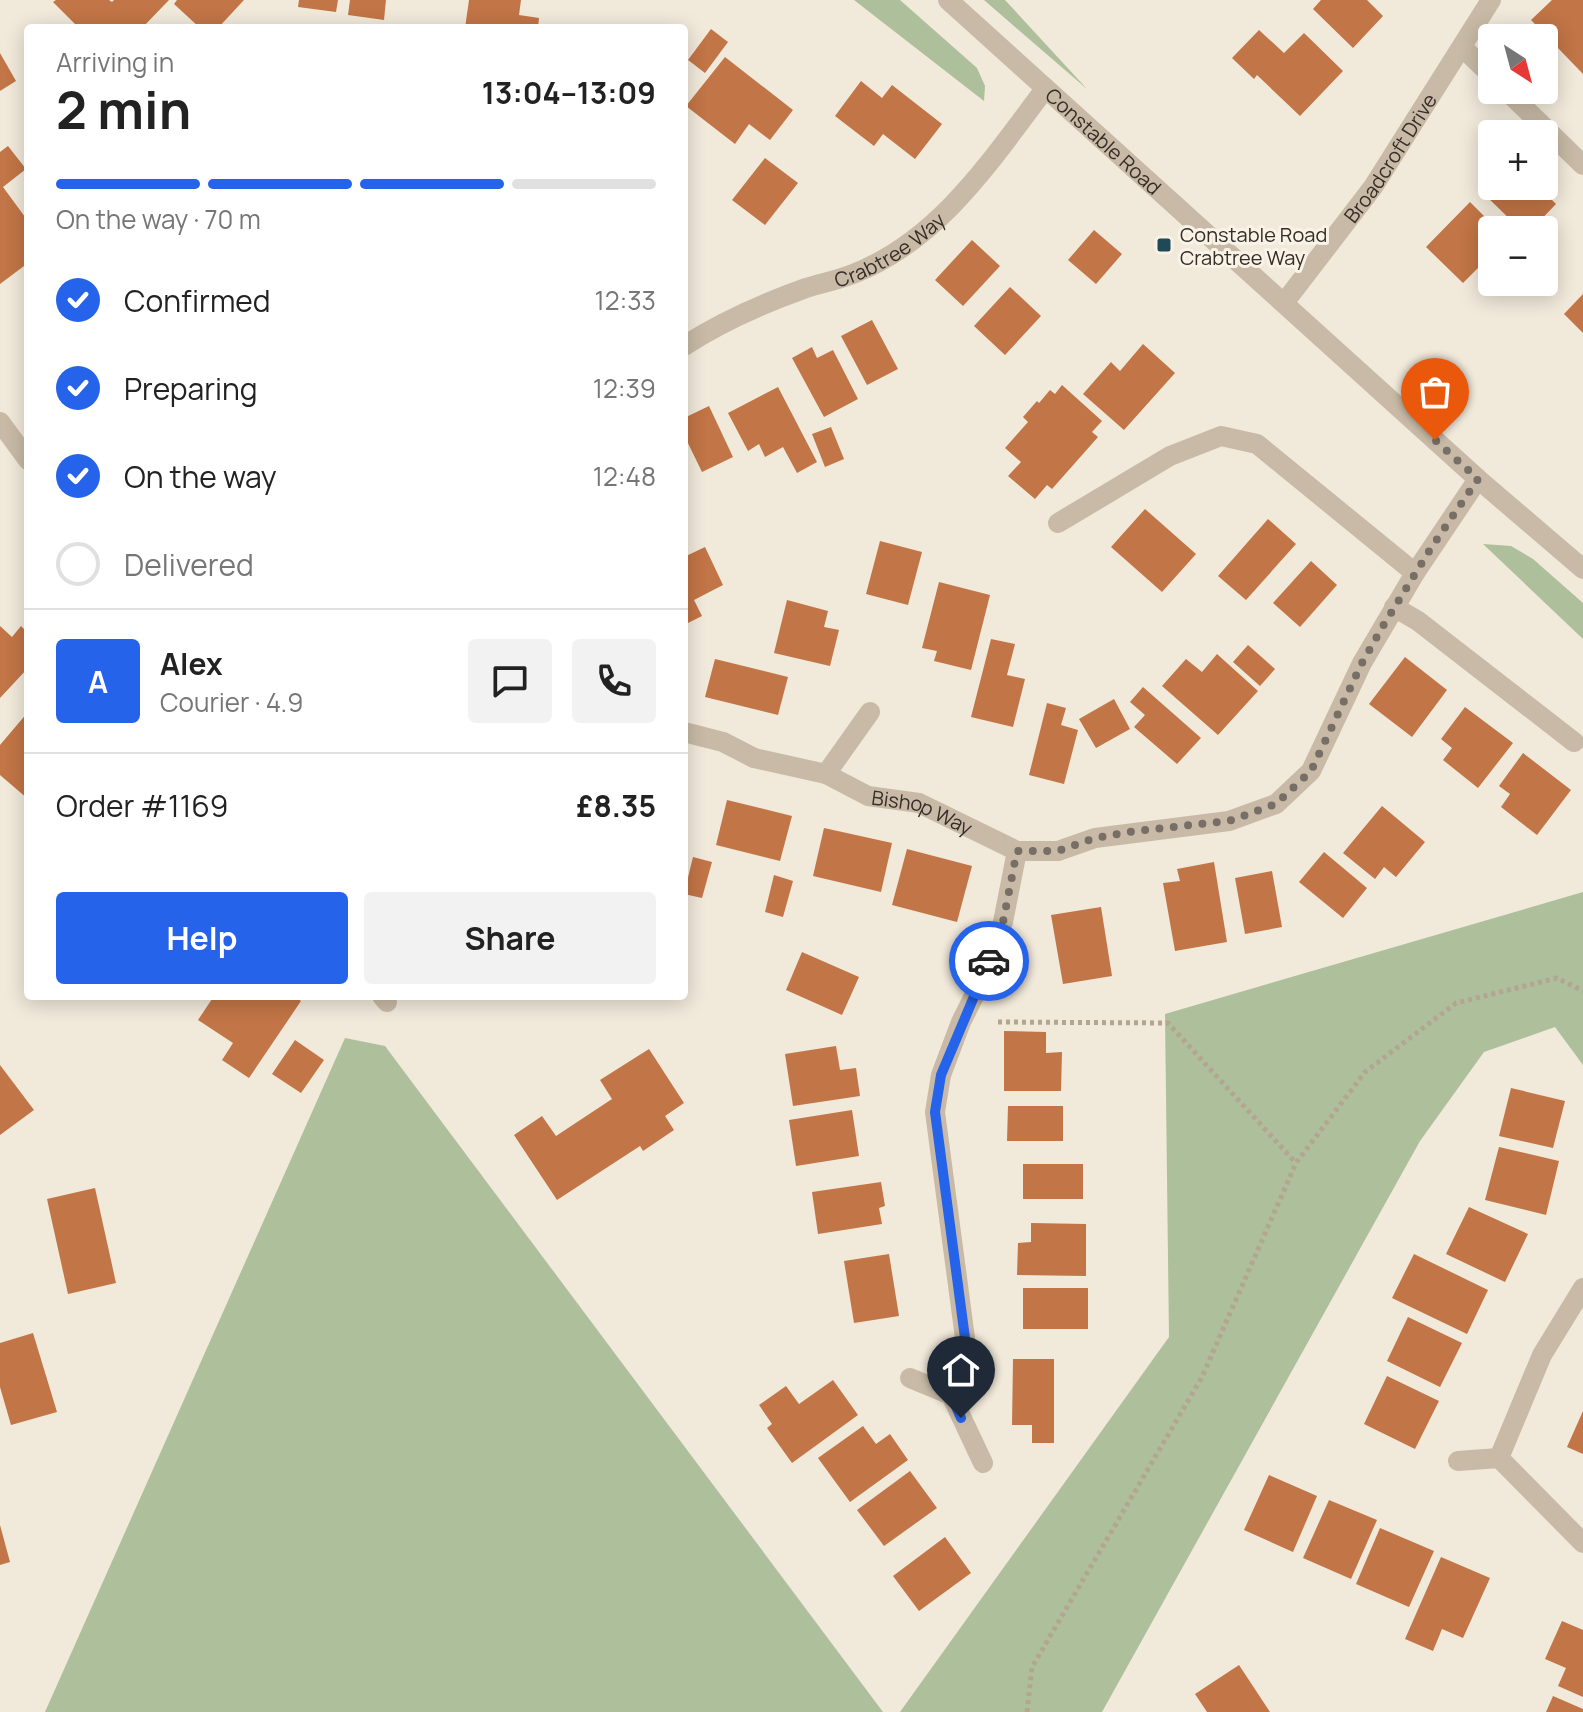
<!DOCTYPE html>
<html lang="en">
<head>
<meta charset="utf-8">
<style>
  :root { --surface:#fff; --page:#f2f2f2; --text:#222; --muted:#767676; --line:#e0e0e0; --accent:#2563eb }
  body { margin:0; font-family:Manrope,sans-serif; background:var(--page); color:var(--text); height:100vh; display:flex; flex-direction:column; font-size:30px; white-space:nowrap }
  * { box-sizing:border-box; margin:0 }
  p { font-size:26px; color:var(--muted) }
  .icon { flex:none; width:44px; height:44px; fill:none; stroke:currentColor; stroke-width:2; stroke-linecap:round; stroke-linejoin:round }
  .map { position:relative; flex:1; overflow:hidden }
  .panel { position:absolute; left:24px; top:24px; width:664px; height:976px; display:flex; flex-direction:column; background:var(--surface); border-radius:8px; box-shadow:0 4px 20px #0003 }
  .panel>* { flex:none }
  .needle { width:52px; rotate:144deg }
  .tools { position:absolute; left:1478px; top:24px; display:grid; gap:16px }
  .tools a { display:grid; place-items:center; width:80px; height:80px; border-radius:8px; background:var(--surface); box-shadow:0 4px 20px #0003; font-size:40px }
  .pin { position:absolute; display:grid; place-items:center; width:68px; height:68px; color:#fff; margin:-82px -34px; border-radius:50% 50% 50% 0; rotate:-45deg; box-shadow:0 0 8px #0007 }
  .pin .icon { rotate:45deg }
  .courier { position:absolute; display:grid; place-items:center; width:80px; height:80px; margin:-40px; border:6px solid #2563eb; border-radius:50%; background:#fff; color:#222; box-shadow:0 2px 10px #0007 }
  .headline em { font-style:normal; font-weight:700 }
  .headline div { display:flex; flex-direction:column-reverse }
  .headline { display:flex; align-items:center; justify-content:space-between; height:136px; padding:0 32px }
  h1 { font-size:52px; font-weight:700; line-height:60px }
  .bar { display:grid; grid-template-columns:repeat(4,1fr); gap:12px 8px; align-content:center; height:96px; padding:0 32px }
  .bar i { height:10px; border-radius:6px; background:var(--line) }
  .bar .on { background:var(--accent) }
  .bar p { grid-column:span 4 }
  .line { display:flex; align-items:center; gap:20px; padding:0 32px; border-top:2px solid var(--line) }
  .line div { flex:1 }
  .round { display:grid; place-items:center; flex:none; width:84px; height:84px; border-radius:8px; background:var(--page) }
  ol { padding:0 32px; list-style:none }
  li { display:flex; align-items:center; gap:24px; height:88px }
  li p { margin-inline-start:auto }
  li .icon { padding:8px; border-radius:50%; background:var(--accent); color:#fff; stroke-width:4 }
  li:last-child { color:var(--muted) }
  li i { width:44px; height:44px; border:4px solid var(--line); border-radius:50% }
  .primary-button { display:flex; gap:16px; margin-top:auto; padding:16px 32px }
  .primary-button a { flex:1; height:92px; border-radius:8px; background:var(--accent); color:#fff; font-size:32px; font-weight:700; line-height:92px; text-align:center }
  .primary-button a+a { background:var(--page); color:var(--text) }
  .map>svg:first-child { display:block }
  .green { fill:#aebf9b }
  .building { fill:#c27546 }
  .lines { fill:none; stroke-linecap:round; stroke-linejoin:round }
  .path { stroke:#b4a591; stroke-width:5; stroke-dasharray:4 4; stroke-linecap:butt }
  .service { stroke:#c8baa6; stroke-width:20 }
  .minor { stroke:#c8baa6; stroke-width:20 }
  .tertiary { stroke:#c8baa6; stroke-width:20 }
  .done { stroke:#776f66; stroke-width:8; stroke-dasharray:0 14.4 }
  .route { stroke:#2563eb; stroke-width:10 }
  .poi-dot { fill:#1e4955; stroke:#f8f3e6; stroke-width:3 }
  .labels { text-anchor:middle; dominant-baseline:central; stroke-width:6; stroke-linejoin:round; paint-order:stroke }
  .street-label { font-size:20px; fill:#352d27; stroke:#f8f3e6 }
  .poi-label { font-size:20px; fill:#352d27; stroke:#f8f3e6; text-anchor:start }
</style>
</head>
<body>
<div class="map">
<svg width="1583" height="1712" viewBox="0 0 1583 1712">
  <rect width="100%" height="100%" fill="#f1e9da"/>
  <g class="green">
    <polygon points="854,0 900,0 977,68 985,86 984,101"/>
    <polygon points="984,0 1005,0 1087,89"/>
    <polygon points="1483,544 1511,546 1533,559 1583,603 1583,639"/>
    <polygon points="1583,892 1583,1065 1555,1027 1484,1052 1420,1141 1102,1712 900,1712 1169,1337 1165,1014"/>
    <polygon points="345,1038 385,1046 883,1712 45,1712"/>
  </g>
  <g class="building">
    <polygon points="56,0 109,0 112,2 114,0 169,0 142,28 79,28 53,2"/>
    <polygon points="177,0 244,0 218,28 200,28 174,4"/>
    <polygon points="299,0 338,0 336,12 298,7"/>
    <polygon points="350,0 386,0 384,20 348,15"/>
    <polygon points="469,0 521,0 519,15 539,18 538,28 465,28"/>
    <polygon points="1321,0 1367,0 1383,16 1353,48 1313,9"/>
    <polygon points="1552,0 1583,0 1583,74 1531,20"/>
    <polygon points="711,29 728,42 705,73 688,60"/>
    <polygon points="1259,30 1284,53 1304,33 1343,71 1300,116 1257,75 1254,79 1232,58"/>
    <polygon points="0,53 16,81 0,91"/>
    <polygon points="725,57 793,110 770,140 749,124 735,144 686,106"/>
    <polygon points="861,81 882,98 892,85 942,124 915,159 883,134 874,146 835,116"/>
    <polygon points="8,146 26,169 3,187 28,221 28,263 0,284 0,152"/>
    <polygon points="765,158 798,183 765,225 732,200"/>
    <polygon points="1492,184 1492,186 1538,186 1556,204 1531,230 1521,230 1483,193"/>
    <polygon points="1470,202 1498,230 1492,230 1492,254 1463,283 1426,247"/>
    <polygon points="1094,230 1122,254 1096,284 1068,260"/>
    <polygon points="972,240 1000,266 963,306 935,280"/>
    <polygon points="1010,287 1041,316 1005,355 974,326"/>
    <polygon points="1583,294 1583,333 1564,314"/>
    <polygon points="872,320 898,369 867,385 841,336"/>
    <polygon points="1143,344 1175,373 1124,430 1083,394 1111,362 1120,371"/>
    <polygon points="812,347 817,358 833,350 858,399 824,417 792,358"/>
    <polygon points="1062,385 1102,421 1092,432 1098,437 1052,489 1047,485 1035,499 1008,476 1021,462 1005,448 1028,422 1023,417 1037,401 1039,403 1050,390 1055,394"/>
    <polygon points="778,387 817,462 797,473 783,447 765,457 759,444 748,451 728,413"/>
    <polygon points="709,406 733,457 702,472 684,435 684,418"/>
    <polygon points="831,427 844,459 825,467 812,434"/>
    <polygon points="1145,509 1196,554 1162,592 1111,547"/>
    <polygon points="1268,519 1296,544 1246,600 1218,576"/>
    <polygon points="880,541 922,552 908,605 866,594"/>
    <polygon points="705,547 723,585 694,600 702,616 684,625 684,557"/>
    <polygon points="1311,561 1337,585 1300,627 1273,603"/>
    <polygon points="939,582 990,595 971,670 934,661 937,651 922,648"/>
    <polygon points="787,600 828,611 824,627 839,630 830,666 774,653"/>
    <polygon points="0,626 12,637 21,626 28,633 28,668 0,698"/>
    <polygon points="991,639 1015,644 1007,675 1025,679 1013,727 971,717"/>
    <polygon points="1248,645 1275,669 1260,686 1233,662"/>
    <polygon points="1217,654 1258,691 1218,735 1162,686 1186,659 1202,672"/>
    <polygon points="1405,657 1447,690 1412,737 1369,704"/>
    <polygon points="715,659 788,677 778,715 705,697"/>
    <polygon points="1143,687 1201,738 1177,764 1134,727 1145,715 1130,702"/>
    <polygon points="1114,699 1130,729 1096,748 1079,719"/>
    <polygon points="1047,703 1066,708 1061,725 1078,730 1064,784 1029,775"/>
    <polygon points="1465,707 1513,743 1478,788 1443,760 1452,748 1441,739"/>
    <polygon points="28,712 28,799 0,775 0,745"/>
    <polygon points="1523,753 1571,790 1537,835 1501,807 1510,794 1499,786"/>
    <polygon points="727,800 792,816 780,861 716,845"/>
    <polygon points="1382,806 1425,842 1396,877 1384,867 1375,879 1343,853"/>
    <polygon points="824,828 892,843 881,892 813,876"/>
    <polygon points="907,849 972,866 957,922 892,905"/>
    <polygon points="1324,852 1367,888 1343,918 1299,882"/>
    <polygon points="693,857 712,862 702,898 684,894"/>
    <polygon points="1214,862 1227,942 1175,951 1163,883 1180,881 1177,869"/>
    <polygon points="1272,871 1282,927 1245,934 1235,878"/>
    <polygon points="774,875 793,881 783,917 765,912"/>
    <polygon points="1101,907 1112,976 1063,984 1051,915"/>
    <polygon points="802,952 859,977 842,1015 786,990"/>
    <polygon points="214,996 294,996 301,1001 249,1078 222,1060 233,1043 198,1020"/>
    <polygon points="1004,1031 1046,1032 1046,1053 1062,1052 1061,1091 1004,1091"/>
    <polygon points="295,1040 324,1060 301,1093 272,1074"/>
    <polygon points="836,1046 840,1070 856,1068 860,1096 793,1106 785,1054"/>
    <polygon points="649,1049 684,1103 665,1116 674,1130 643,1151 640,1146 557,1200 514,1135 542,1116 556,1136 612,1099 600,1080"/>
    <polygon points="0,1065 34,1110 0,1135"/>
    <polygon points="1511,1088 1565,1101 1553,1148 1499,1136"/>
    <polygon points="1008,1106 1063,1106 1063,1141 1007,1141"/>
    <polygon points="852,1110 859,1156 796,1166 789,1120"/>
    <polygon points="1499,1147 1559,1161 1546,1215 1485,1200"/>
    <rect x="1023" y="1164" width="60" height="35"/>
    <polygon points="881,1182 885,1206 879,1208 882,1224 818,1234 812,1192"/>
    <polygon points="95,1188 116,1283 68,1294 47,1199"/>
    <polygon points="1469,1207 1528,1234 1505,1282 1446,1254"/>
    <polygon points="1031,1223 1086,1224 1086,1276 1017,1275 1018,1243 1031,1242"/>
    <polygon points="889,1254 899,1316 854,1323 844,1261"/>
    <polygon points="1414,1254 1488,1290 1467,1334 1392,1298"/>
    <rect x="1023" y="1288" width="65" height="41"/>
    <polygon points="1408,1317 1462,1343 1440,1387 1387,1361"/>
    <polygon points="33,1333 57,1412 11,1425 0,1387 0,1343"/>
    <polygon points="1013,1359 1054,1359 1054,1443 1032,1443 1032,1425 1012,1425"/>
    <polygon points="1387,1376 1439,1401 1415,1449 1364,1424"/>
    <polygon points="833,1380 858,1415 792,1463 767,1428 772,1424 759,1405 786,1386 799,1404"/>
    <polygon points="1583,1411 1583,1454 1567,1447"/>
    <polygon points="863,1426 876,1444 890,1434 908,1460 850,1502 818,1458"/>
    <polygon points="910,1471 937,1508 884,1546 857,1510"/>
    <polygon points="1269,1475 1317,1496 1293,1552 1244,1530"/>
    <polygon points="1329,1500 1377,1520 1351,1579 1303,1558"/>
    <polygon points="0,1525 10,1562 0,1565"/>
    <polygon points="1380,1528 1434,1551 1409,1607 1356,1584"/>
    <polygon points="945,1537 971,1573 919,1611 893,1576"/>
    <polygon points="1441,1557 1490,1578 1463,1638 1442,1629 1433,1651 1405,1639"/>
    <polygon points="1562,1621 1583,1630 1583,1697 1558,1686 1566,1668 1545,1659"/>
    <polygon points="1239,1665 1270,1712 1207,1712 1195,1694"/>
    <polygon points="1553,1696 1583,1709 1583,1712 1546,1712"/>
  </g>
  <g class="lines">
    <g class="path">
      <polyline points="998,1022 1168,1023 1295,1162"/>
      <polyline points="1027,1712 1032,1667 1202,1377 1296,1163 1365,1072 1456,1003 1557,978 1583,991"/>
    </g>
    <g class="service">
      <polyline points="1058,523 1170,456 1221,436 1257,444 1415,573"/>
      <polyline points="1394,607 1418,621 1574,742"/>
      <polyline points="684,732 723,742 754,758"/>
    </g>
    <g class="minor">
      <polyline points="1462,47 1492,76"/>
      <polyline points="1506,90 1583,165"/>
      <path id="s1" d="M1284,303L1373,187L1491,0"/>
      <path id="s2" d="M684,346C721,322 764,303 806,288C822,283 838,280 853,274C940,240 991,160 1045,89"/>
      <polyline points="0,422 28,460"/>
      <path id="s3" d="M754,758L826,774L868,796L919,803L1017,851H1058L1095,838L1229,821L1276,804L1311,771L1362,663L1415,573L1478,479"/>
      <polyline points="826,774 870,712"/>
      <polyline points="382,996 387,1002"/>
      <polyline points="910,1378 951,1395"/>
      <polyline points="1499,1458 1542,1355 1583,1288"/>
      <polyline points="1458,1461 1499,1458 1583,1543"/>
      <polyline points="983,1463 951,1395 965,1338 935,1112 941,1075 961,1022 984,976 1003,922 1017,851"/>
    </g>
    <path class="tertiary" id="s4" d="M948,0L1478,479L1583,569"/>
  </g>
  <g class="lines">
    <polyline class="done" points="989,961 1003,922 1017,851 1058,851 1095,838 1135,831 1229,821 1276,804 1311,771 1362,663 1383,626 1431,548 1478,479 1435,440"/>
    <polyline class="route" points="961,1418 951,1395 965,1338 935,1112 941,1075 989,961"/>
  </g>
  <rect class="poi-dot" x="1156" y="237" width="16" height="16" rx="4"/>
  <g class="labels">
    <g class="street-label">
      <text stroke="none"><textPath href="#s4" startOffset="210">Constable Road</textPath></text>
      <text stroke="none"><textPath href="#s1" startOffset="180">Broadcroft Drive</textPath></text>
      <text stroke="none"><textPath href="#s2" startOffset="228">Crabtree Way</textPath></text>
      <text stroke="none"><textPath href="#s3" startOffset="178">Bishop Way</textPath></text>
    </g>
    <g class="poi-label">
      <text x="1180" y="234">Constable Road<tspan x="1180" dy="23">Crabtree Way</tspan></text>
    </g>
  </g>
</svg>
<div class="tools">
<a><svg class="needle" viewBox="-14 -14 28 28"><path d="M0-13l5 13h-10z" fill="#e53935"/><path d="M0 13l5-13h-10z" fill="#767676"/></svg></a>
<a>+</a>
<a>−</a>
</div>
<div class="pin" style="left:1435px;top:440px;background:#ea580c"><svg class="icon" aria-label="bag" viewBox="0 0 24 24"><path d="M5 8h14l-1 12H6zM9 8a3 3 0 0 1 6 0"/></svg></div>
<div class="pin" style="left:961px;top:1418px;background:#1f2937"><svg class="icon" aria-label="home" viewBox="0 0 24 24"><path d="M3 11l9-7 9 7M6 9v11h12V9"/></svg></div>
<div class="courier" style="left:989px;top:961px"><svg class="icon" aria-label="car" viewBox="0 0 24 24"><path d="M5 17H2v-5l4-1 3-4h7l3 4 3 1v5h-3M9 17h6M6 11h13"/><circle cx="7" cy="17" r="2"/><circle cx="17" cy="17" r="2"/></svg></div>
<section class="panel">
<div class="headline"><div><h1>2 min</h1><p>Arriving in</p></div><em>13:04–13:09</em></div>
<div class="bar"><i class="on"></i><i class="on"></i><i class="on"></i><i></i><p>On the way · 70 m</p></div>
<ol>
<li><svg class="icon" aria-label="check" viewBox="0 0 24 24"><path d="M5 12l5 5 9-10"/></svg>Confirmed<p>12:33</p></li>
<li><svg class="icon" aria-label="check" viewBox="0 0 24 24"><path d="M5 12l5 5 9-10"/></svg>Preparing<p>12:39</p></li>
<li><svg class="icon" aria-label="check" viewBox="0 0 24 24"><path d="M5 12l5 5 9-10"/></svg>On the way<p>12:48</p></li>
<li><i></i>Delivered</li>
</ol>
<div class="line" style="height:144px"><b class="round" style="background:var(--accent);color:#fff">A</b><div><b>Alex</b><p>Courier · 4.9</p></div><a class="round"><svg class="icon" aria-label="chat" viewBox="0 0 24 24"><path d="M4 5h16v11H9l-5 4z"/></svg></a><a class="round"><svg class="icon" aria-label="phone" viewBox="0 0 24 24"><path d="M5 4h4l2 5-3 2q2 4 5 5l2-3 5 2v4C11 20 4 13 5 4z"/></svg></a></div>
<div class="line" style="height:104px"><div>Order #1169</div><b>£8.35</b></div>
<div class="primary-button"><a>Help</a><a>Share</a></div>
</section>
</div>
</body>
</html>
